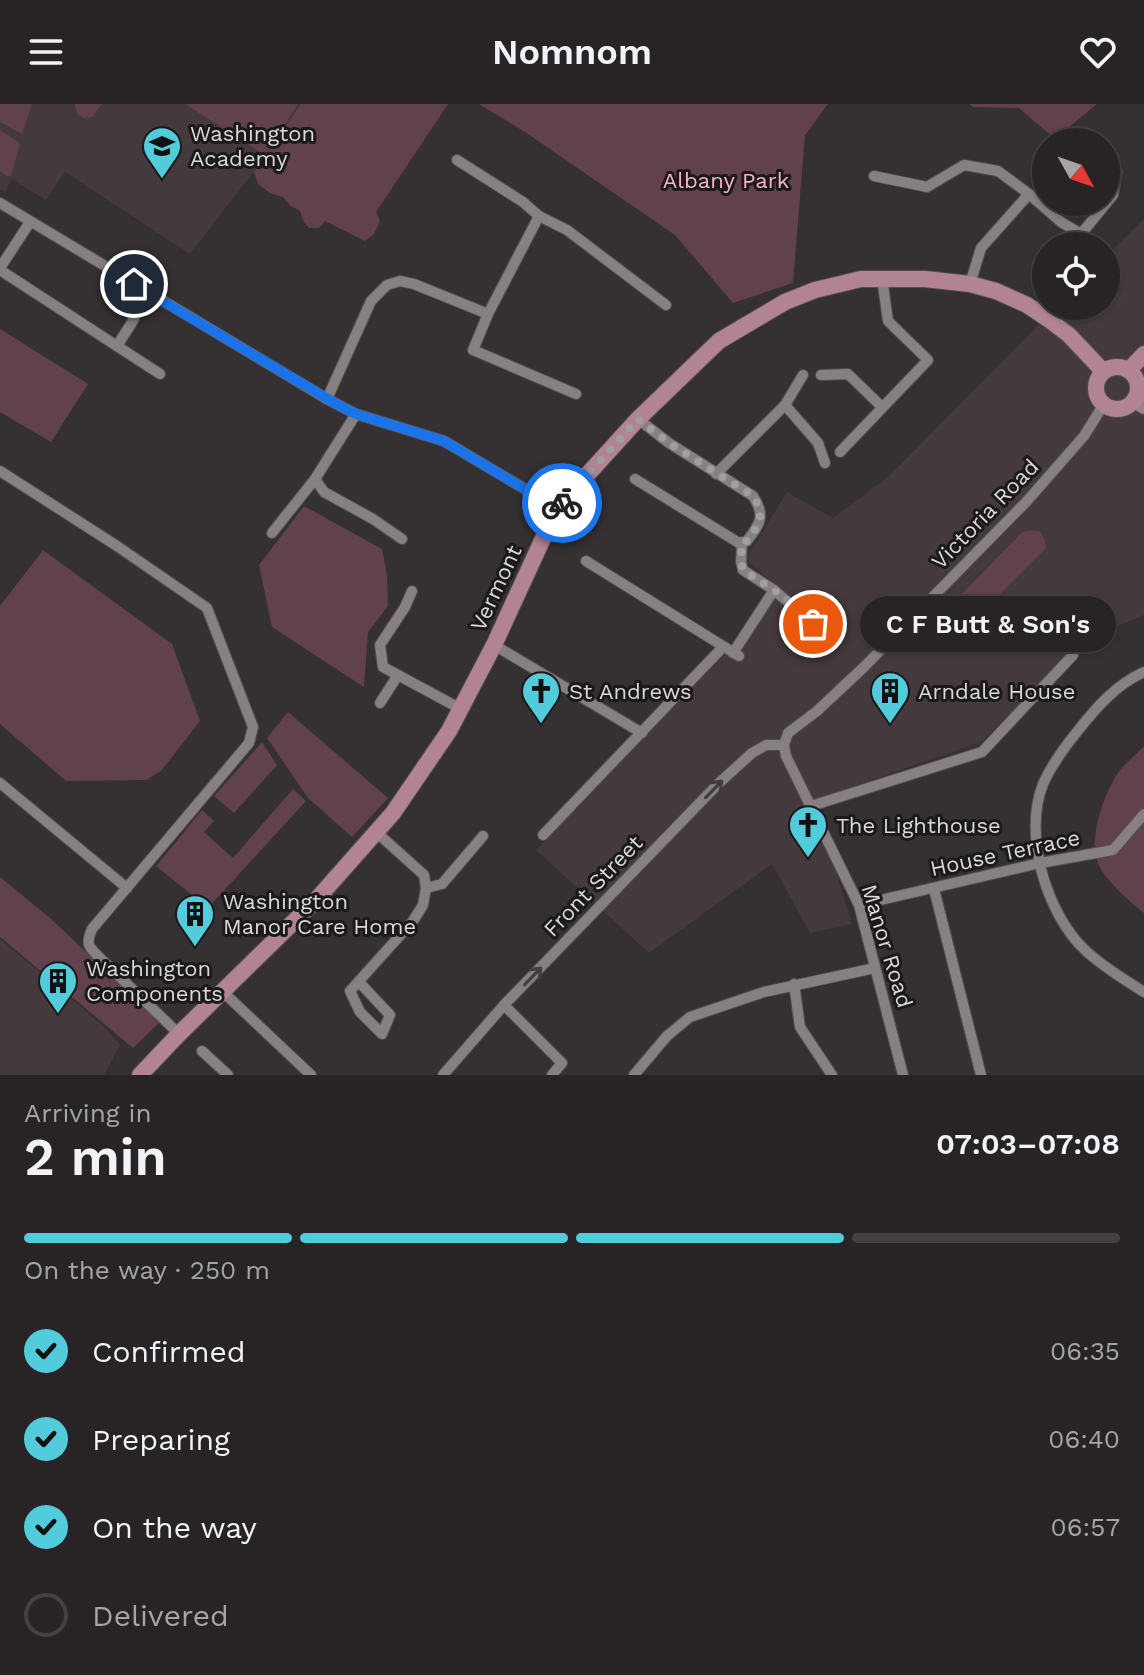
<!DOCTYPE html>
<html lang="en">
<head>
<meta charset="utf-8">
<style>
  :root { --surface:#282426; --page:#302c2e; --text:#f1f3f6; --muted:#a5a4a7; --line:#444143; --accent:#52cbda }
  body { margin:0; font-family:"Work Sans",sans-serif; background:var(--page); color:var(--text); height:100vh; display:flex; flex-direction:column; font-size:30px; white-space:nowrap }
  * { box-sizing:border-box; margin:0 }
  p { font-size:26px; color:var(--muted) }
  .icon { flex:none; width:44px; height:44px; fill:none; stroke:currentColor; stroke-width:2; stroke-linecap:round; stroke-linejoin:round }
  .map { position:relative; height:971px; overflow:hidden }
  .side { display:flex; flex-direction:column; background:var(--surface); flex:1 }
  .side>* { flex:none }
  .needle { width:52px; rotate:130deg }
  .controls { position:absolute; left:1032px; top:24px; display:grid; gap:16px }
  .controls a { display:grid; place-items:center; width:88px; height:88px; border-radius:50%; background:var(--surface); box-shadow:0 2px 6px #0004,0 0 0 2px var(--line); font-size:40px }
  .pin { position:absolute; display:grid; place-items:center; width:68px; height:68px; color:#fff; margin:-34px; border:4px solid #fff; border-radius:50%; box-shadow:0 2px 8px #0007 }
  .courier { position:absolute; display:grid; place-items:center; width:80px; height:80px; margin:-40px; border:6px solid #1a73e8; border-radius:50%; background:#fff; color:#222; box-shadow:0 2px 10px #0007 }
  .bubble { position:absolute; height:56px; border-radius:28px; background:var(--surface); box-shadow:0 2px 6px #0004,0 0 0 2px var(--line); font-size:26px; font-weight:600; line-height:56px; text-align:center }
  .head em { font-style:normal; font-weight:600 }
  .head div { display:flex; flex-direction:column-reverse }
  .head { display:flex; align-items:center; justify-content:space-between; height:136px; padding:0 24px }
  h1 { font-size:52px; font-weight:600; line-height:60px }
  .bar { display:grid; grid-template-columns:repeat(4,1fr); gap:12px 8px; align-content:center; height:96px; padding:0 24px }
  .bar i { height:10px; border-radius:6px; background:var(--line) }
  .bar .on { background:var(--accent) }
  .bar p { grid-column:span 4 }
  ol { padding:0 24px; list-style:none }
  li { display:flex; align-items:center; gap:24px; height:88px }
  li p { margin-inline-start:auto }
  li .icon { padding:8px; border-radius:50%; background:var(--accent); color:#111; stroke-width:4 }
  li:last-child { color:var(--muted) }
  li i { width:44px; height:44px; border:4px solid var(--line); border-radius:50% }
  header { display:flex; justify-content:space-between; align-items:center; height:104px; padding:0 24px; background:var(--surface); font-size:36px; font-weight:600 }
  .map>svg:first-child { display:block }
  .built { fill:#44393c }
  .green { fill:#61414d }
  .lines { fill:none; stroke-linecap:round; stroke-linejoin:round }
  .street-casing { stroke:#524e4f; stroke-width:12 }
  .secondary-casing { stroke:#524e4f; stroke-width:16 }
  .primary-casing { stroke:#524e4f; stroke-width:18 }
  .street { stroke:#868082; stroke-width:10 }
  .secondary { stroke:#9c828b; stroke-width:14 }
  .primary { stroke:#b28395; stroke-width:16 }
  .oneway { stroke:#403d3e }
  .done { stroke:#a29d9f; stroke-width:8; stroke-dasharray:0 14.4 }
  .route { stroke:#1a73e8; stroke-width:10 }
  .labels { text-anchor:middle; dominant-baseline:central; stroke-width:6; stroke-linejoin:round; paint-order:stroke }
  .poi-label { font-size:22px; fill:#dcd8d9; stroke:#1b191a; text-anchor:start }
  .park-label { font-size:22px; fill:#fbb2cc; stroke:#1b191a }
  .street-label { font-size:22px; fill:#dcd8d9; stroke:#1b191a }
</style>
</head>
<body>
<header><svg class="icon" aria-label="menu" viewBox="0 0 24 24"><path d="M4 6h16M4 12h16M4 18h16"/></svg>Nomnom<svg class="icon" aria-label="heart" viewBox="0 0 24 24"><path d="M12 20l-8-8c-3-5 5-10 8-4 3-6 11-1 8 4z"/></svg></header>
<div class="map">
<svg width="1144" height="971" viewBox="0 0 1144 971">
  <rect width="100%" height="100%" fill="#353032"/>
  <g class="built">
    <polygon points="0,0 306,0 190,150 65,68 46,96 12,75 5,88 0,85"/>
    <polygon points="1144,115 1144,511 1087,535 981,638 814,696 852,820 810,829 772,760 649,849 536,746 735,540 779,484 746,455 787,388 833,414 888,373 1057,202 1106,202 1106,153"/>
    <polygon points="0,835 106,924 120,941 104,971 0,971"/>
  </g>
  <g class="green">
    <polygon points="0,0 32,0 22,30 0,18"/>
    <polygon points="75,0 102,0 92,13 84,14 77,10"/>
    <polygon points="185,0 298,0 265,51"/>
    <polygon points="301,0 448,0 376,108 380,117 374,130 365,137 325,117 319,124 309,124 304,118 300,107 291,102 283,93 270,89 258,80 254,68"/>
    <polygon points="479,0 828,0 805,31 793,179 733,199 675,131 525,28"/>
    <polygon points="969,0 1097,0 1055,35 1019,4 973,3"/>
    <polygon points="0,26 20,39 11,72 8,73 0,67"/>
    <polygon points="0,225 88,280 51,338 0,308"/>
    <polygon points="304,402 382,445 387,471 388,502 368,528 364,583 272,523 259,461"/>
    <polygon points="1031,426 1040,427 1045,436 1046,444 973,517 962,517 955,510 955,502 958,494 1022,428"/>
    <polygon points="43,446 172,540 200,617 161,667 146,676 66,677 0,620 0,502"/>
    <polygon points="288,608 388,694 352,733 308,694 267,634"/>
    <polygon points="262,638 277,661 234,709 214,692"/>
    <path d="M1144,642V809C1131,799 1103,774 1098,759C1088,734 1104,690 1118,669C1125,659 1136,651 1144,642Z"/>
    <polygon points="293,685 306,697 208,804 156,762 202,706 214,717 204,728 233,754"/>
    <polygon points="0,773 50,814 160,918 133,944 0,833"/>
  </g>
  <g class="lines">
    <defs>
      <g id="street">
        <polyline points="457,56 523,98 539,112 567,126 666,201"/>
        <polyline points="874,72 927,83 964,61 998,67 1029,90 1061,118 1081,130 1113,91 1117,67"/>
        <polyline points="0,99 327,295 356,310 444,337 557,404"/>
        <polyline points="539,112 488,210 473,246 576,290"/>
        <polyline points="0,164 30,118"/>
        <polyline points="0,166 160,270"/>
        <polyline points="970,180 981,144 1029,90"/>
        <polyline points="117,242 134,215"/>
        <polyline points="821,271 848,270 882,303"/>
        <polyline points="327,295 371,197 387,181 400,177 414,180 488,210"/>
        <polyline points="785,301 803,271"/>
        <polyline points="356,310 315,375 324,388 373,415 402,435"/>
        <polyline points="840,348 928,256 888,217 882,174"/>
        <path d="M0,367L117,442L207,504L253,623L249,639L92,825C85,841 89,843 100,854L179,930"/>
        <polyline points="716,370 785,301 818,339 825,359"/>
        <path d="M635,375L739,439L747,437C760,420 766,412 753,392L669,339L638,315"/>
        <polyline points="272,429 315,375"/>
        <polyline points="586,457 739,552"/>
        <polyline points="774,486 813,520"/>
        <polyline points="412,487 405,503 380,541 383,563 461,605"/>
        <polyline points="494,541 642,629"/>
        <polyline points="733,549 774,486 743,466 741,458 742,438"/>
        <path d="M1144,568C1115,581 1095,605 1076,629C1064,644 1051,662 1043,680C1023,731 1046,808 1084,845C1100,861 1125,876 1144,888"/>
        <polyline points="380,599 398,571"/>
        <polyline points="784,641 788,629 817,607 864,563 1027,397 1084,332 1104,300"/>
        <polyline points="784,641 786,652 859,801 903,971"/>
        <polyline points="0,679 127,784"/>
        <polyline points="811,702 982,648 1073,551"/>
        <polyline points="543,731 723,543"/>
        <polyline points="426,784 442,780 483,732"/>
        <polyline points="934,785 981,971"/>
        <polyline points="859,801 1040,759 1113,746 1144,710"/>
        <polyline points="359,878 390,911 382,930 360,908 350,887 413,817 423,801 426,784 424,771 375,727"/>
        <polyline points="794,880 800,923 832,971"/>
        <polyline points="222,887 311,971"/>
        <polyline points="504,901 562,959 552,971"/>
        <polyline points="202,947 228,971"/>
        <polyline points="443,971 504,901 719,679 752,649 766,641 784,641"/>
        <polyline points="634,971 667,932 690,913 764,888 875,864"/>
      </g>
      <polyline id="secondary" points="1133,296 1144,303"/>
      <g id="primary">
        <circle cx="1117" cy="284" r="21"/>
        <polyline points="1129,266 1144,250"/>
        <polyline points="140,971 179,930 317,795 393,709 449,627 494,541 557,404 638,315 719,237 785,198 815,186 861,175 925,175 970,180 996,187 1027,201 1048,215 1069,231 1103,267"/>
      </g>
    </defs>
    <use href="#street" class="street-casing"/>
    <use href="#secondary" class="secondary-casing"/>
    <use href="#primary" class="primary-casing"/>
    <use href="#street" class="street"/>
    <use href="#secondary" class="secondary"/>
    <use href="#primary" class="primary"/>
  </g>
  <defs><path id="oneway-shaft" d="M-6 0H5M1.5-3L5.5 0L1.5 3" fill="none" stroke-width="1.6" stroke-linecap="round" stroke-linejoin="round" transform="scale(2)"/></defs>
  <g class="oneway">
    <use href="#oneway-shaft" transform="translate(714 685) rotate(-46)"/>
    <use href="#oneway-shaft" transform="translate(533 872) rotate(-46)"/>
  </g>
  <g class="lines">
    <path class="done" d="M562,399L638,315L669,339L753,392C766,412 759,420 747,437L742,438L741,458L743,466L783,492L813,520"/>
    <polyline class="route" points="134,180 340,302 356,310 444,337 557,404 562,399"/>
  </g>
  <defs>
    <symbol id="school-pin" viewBox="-11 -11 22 30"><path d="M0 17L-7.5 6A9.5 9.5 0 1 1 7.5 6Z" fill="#52cbda" stroke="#1b191a"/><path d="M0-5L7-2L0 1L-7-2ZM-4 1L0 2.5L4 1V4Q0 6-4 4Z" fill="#111"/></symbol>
    <symbol id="church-pin" viewBox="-11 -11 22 30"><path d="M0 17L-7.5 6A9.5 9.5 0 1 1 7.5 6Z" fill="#52cbda" stroke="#1b191a"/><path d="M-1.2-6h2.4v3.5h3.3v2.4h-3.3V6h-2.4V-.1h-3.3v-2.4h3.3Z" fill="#111"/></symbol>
    <symbol id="building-pin" viewBox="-11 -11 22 30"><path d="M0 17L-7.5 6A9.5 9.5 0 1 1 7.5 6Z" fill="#52cbda" stroke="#1b191a"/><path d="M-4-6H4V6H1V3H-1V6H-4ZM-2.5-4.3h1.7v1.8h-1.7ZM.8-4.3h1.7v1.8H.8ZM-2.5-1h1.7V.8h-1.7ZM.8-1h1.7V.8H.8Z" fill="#111"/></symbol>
  </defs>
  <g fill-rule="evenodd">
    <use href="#school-pin" x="140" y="20" width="44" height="60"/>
    <use href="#church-pin" x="519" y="565" width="44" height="60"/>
    <use href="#building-pin" x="868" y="565" width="44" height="60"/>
    <use href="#church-pin" x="786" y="699" width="44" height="60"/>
    <use href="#building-pin" x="173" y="788" width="44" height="60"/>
    <use href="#building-pin" x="36" y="855" width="44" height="60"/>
  </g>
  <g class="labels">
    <g class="poi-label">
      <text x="190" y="29">Washington<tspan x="190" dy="25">Academy</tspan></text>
      <text x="569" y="587">St Andrews</text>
      <text x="918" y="587">Arndale House</text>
      <text x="836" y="721">The Lighthouse</text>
      <text x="223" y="797">Washington<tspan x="223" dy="25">Manor Care Home</tspan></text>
      <text x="86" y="864">Washington<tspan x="86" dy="25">Components</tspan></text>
    </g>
    <g class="park-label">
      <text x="726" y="76">Albany Park</text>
    </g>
    <g class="street-label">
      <text transform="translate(985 410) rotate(-46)">Victoria Road</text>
      <text transform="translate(496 484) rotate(-65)">Vermont</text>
      <text transform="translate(1005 749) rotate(-12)">House Terrace</text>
      <text transform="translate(593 782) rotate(-46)">Front Street</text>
      <text transform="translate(887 842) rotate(73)">Manor Road</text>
    </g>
  </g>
</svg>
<div class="controls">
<a><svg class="needle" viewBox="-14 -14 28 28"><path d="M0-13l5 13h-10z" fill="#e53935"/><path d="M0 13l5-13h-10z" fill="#a5a4a7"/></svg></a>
<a><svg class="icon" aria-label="locate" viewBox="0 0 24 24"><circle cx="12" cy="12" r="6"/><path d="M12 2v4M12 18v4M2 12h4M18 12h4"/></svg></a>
</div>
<div class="pin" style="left:813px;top:520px;background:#ea580c"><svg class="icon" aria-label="bag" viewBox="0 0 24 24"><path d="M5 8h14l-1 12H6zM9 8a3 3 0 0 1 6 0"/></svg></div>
<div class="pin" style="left:134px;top:180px;background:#1f2937"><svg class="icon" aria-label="home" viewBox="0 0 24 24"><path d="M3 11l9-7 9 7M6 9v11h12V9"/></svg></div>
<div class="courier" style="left:562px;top:399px"><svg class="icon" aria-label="bike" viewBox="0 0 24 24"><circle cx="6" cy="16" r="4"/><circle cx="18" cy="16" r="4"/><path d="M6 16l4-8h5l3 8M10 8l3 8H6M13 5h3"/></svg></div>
<div class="bubble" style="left:860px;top:492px;width:256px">C F Butt &amp; Son's</div>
</div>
<section class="side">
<div class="head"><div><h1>2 min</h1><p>Arriving in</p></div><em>07:03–07:08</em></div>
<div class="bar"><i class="on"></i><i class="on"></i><i class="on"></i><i></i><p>On the way · 250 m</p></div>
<ol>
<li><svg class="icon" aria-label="check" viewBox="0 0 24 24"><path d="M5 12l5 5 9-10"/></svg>Confirmed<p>06:35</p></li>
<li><svg class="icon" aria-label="check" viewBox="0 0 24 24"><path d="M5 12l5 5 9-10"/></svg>Preparing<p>06:40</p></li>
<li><svg class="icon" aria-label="check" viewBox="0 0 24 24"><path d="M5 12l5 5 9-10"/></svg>On the way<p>06:57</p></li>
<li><i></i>Delivered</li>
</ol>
</section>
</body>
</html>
